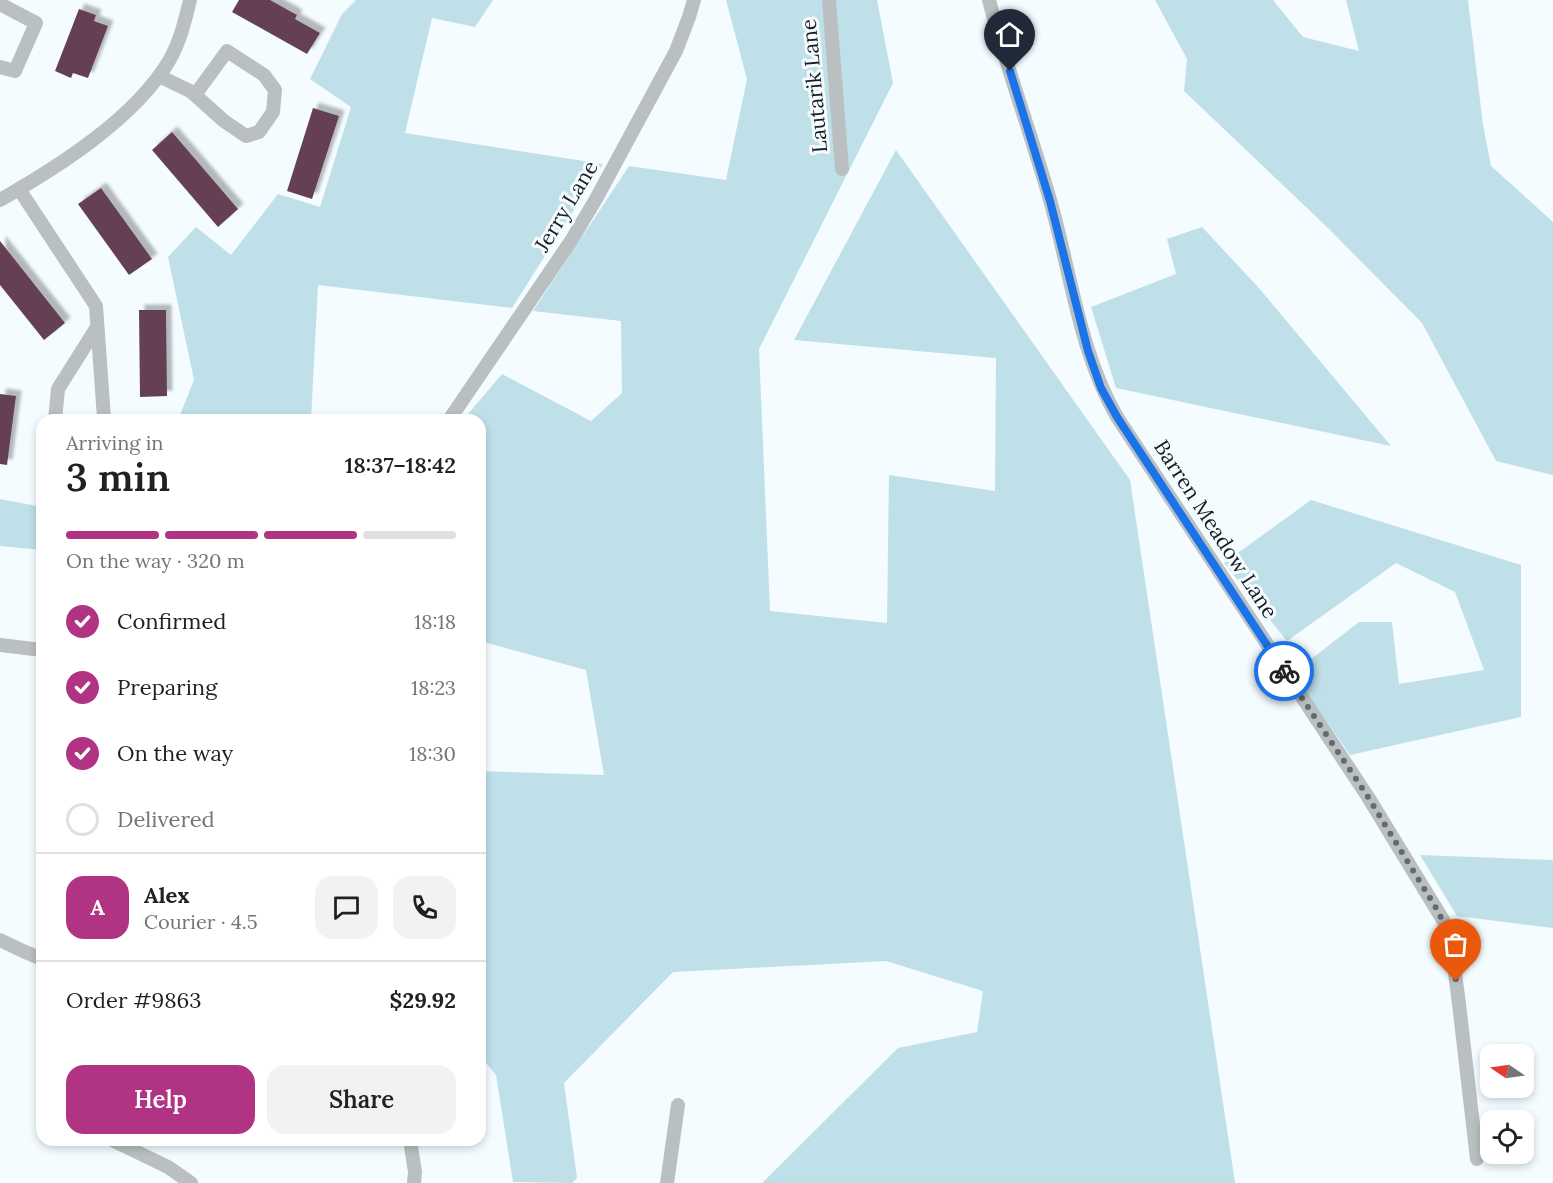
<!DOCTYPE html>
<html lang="en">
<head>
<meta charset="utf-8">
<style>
  :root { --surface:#fff; --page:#f2f2f2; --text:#202124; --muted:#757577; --line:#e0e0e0; --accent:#b13484 }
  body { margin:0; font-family:Lora,serif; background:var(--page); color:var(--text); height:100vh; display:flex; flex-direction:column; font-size:22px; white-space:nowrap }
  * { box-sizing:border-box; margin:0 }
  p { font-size:20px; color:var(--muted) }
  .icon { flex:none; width:33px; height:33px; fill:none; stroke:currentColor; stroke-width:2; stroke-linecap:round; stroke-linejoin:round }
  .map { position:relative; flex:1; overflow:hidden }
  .panel { position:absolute; left:36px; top:414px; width:450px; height:732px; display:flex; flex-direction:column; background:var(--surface); border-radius:18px; box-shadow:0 3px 9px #0003 }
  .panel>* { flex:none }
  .needle { width:39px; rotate:283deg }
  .controls { position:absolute; left:1480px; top:1044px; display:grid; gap:12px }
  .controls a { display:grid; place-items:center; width:54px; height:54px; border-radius:12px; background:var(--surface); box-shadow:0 3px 9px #0003; font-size:30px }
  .pin { position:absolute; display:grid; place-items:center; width:51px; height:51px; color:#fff; margin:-62px -26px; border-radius:50% 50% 50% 0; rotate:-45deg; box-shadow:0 0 6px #0007 }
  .pin .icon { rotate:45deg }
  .courier { position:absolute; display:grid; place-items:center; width:60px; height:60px; margin:-30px; border:4px solid #1a73e8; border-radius:50%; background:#fff; color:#222; box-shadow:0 2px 8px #0007 }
  .overview em { font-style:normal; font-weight:600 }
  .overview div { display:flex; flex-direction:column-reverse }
  .overview { display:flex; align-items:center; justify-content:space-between; height:102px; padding:0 30px }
  h1 { font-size:39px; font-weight:600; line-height:45px }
  .bar { display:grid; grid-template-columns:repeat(4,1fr); gap:9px 6px; align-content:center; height:72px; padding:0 30px }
  .bar i { height:8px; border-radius:4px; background:var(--line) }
  .bar .on { background:var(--accent) }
  .bar p { grid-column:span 4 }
  .line { display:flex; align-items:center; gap:15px; padding:0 30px; border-top:2px solid var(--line) }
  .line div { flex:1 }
  .round { display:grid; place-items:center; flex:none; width:63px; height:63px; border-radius:18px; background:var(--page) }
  ol { padding:0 30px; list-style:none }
  li { display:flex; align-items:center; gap:18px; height:66px }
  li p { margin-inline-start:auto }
  li .icon { padding:6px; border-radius:50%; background:var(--accent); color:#fff; stroke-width:4 }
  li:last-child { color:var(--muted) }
  li i { width:33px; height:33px; border:3px solid var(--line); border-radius:50% }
  .action { display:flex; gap:12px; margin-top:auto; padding:12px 30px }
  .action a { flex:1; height:69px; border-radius:18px; background:var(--accent); color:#fff; font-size:24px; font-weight:600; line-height:69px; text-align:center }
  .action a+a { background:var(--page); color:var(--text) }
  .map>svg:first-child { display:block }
  .green { fill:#bfdfe9 }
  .building { fill:#654155; filter:url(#shadow) }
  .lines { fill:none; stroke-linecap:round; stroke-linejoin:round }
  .minor { stroke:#bac0c2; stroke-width:14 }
  .done { stroke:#656a6d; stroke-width:6; stroke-dasharray:0 10.8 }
  .route { stroke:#1a73e8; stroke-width:8 }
  .labels { text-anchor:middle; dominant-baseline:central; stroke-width:6; stroke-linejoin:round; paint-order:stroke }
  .street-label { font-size:21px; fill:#181c1e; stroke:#f4fcff }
</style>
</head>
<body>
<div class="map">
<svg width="1553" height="1183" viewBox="0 0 1553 1183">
  <defs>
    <filter id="shadow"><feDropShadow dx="5.5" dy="-5.5" stdDeviation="1.5" flood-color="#0004"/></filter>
  </defs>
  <rect width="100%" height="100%" fill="#f4fcff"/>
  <g class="green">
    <polygon points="356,0 493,0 475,27 432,18 405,133 603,164 512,308 318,285 311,420 178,420 194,380 168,257 196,227 231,255 278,194 320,207 351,107 310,79 342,14"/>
    <polygon points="726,0 877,0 893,83 759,349 770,611 887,623 889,475 995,491 996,358 794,340 896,150 1130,480 1235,1183 762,1183 898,1048 977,1032 983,991 886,961 673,972 564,1083 577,1178 572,1183 513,1182 496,1075 480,1056 480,771 604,775 586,670 480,641 480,420 463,420 502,374 591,421 622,393 621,321 533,311 629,166 726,180 747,79"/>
    <polygon points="1155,0 1273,0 1303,37 1359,51 1346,0 1468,0 1483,125 1491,166 1553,222 1553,475 1496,461 1422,323 1328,228 1184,91 1187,59"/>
    <polygon points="1202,227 1258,287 1391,446 1116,388 1091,307 1176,274 1167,239"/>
    <polygon points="0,499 42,507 42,550 0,546"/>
    <polygon points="1311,500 1521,565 1521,717 1350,755 1293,673 1359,622 1392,622 1399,684 1484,670 1455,592 1396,563 1287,641 1224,563"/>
    <polygon points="1420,855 1553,860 1553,928 1457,916"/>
  </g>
  <g class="building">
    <polygon points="239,0 270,0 297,15 295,19 320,33 307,54 232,12"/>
    <polygon points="79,9 96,15 94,21 108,26 88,78 73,73 71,78 55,71"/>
    <polygon points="313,108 339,116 312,199 287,191"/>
    <polygon points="172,132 238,209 218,227 152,150"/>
    <polygon points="101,188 152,259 129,275 78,204"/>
    <polygon points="0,241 65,323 44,340 0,285"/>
    <polygon points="139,310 166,310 167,396 140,397"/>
    <polygon points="0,394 16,396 7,465 0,464"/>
  </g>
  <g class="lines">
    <g class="minor">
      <polyline points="829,0 842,169"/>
      <path d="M989,0C1006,67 1031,133 1050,200C1071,273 1079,351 1117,417L1368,797L1443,920L1450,935L1459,1004L1477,1159"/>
      <polyline points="0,4 36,23 15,71 0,67"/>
      <polyline points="159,76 190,91 195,95 224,121 246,136 259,132 273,112 275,90 264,75 227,51 195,95"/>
      <polyline points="19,189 96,306 104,418 103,420"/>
      <path d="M0,200C58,167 134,119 169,61C180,42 185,21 190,0"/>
      <polyline points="55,420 58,389 97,327"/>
      <polyline points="449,420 571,241 596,199 676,51 689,17 694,0"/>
      <polyline points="0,645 42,650"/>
      <polyline points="0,940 23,951 42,959"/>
      <polyline points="112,1140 168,1167 191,1183"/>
      <polyline points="410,1140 415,1172 414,1183"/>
      <polyline points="667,1183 678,1105"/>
    </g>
  </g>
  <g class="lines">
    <polyline class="done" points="1284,671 1368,797 1436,908 1450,935 1456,981"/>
    <polyline class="route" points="1010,71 1050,201 1088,351 1101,388 1117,417 1284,671"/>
  </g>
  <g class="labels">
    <g class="street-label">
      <text transform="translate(814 86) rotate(-95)">Lautarik Lane</text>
      <text transform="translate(566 206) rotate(-59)">Jerry Lane</text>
      <text transform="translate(1216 529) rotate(57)">Barren Meadow Lane</text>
    </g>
  </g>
</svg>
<div class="controls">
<a><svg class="needle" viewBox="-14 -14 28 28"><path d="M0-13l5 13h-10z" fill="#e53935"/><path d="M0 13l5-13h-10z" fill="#757577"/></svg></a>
<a><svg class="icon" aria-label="locate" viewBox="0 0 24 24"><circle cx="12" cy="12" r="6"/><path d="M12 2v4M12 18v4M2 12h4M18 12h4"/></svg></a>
</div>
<div class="pin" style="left:1456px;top:981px;background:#ea580c"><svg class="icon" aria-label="bag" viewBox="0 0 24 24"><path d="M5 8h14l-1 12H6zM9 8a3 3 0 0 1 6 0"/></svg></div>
<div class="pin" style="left:1010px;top:71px;background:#1f2937"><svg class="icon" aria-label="home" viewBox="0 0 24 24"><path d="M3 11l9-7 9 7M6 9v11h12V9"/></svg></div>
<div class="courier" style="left:1284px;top:671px"><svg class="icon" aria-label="bike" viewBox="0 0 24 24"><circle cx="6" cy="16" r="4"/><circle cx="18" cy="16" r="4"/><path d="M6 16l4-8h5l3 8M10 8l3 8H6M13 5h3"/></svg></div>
<section class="panel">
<div class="overview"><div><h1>3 min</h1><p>Arriving in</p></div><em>18:37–18:42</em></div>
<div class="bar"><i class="on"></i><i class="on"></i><i class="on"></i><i></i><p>On the way · 320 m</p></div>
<ol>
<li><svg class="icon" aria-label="check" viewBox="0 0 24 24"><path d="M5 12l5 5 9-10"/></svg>Confirmed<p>18:18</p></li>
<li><svg class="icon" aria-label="check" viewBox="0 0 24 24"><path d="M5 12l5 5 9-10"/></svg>Preparing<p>18:23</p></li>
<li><svg class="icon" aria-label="check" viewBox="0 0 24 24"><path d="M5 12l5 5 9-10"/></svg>On the way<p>18:30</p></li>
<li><i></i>Delivered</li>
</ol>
<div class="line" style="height:108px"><b class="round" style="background:var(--accent);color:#fff">A</b><div><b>Alex</b><p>Courier · 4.5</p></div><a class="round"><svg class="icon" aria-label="chat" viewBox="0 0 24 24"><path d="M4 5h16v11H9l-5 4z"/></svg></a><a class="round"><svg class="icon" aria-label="phone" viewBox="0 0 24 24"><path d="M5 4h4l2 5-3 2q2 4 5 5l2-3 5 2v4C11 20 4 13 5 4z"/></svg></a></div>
<div class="line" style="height:78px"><div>Order #9863</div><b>$29.92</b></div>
<div class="action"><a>Help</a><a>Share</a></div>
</section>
</div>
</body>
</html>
